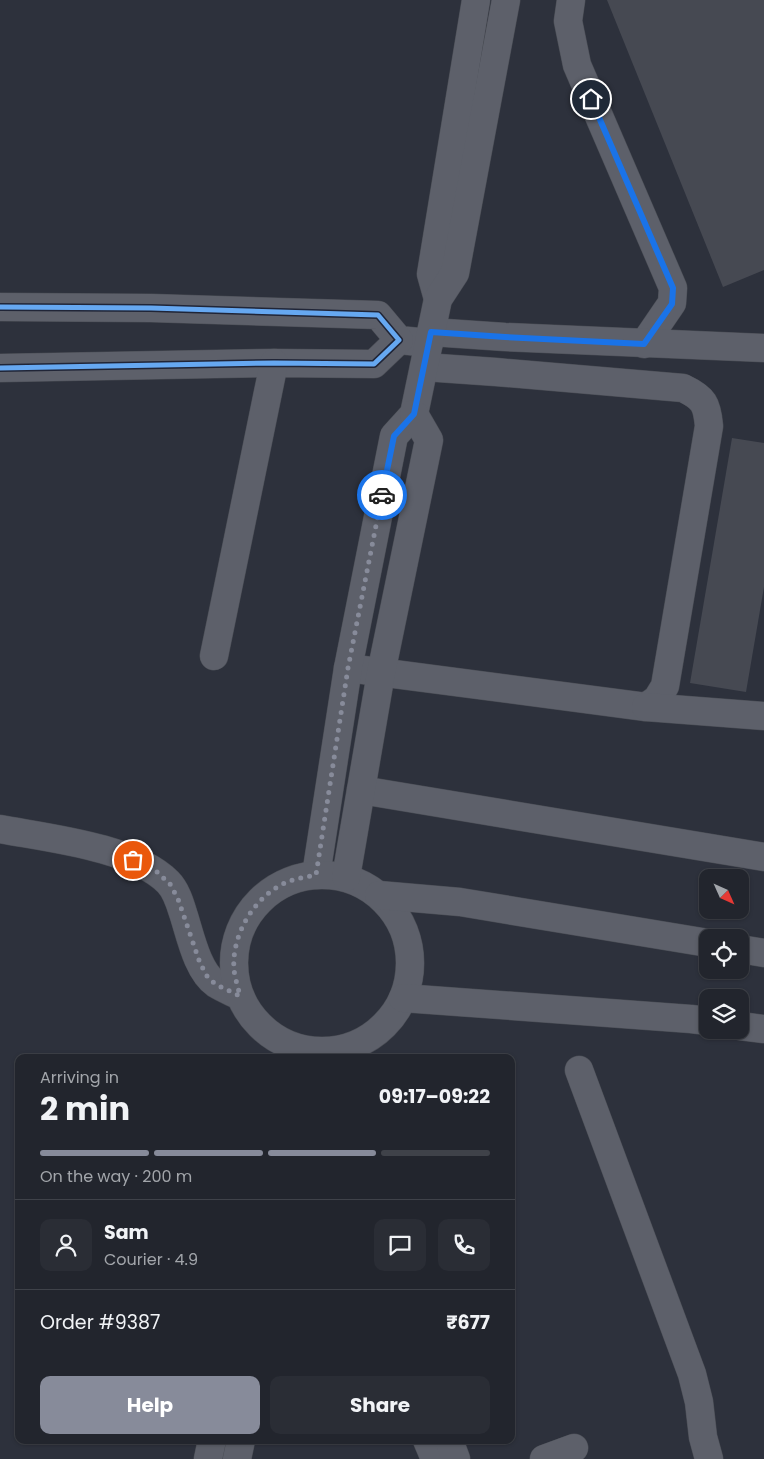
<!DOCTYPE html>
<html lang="en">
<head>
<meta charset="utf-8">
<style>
  :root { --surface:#22252d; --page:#2a2d35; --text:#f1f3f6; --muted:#a2a5aa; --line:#3f4249; --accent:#878b9a }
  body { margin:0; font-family:Poppins,sans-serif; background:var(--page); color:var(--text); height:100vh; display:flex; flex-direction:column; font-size:19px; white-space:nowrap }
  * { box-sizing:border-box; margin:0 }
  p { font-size:16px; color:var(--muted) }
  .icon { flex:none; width:28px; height:28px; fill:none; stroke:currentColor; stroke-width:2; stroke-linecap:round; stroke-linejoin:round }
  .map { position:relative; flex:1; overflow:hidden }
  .details { position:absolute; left:15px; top:1054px; width:500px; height:390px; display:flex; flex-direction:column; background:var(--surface); border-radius:10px; box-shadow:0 1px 4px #0004,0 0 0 1px var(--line) }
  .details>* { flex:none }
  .needle { width:32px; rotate:135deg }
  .buttons { position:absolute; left:699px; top:869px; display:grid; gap:10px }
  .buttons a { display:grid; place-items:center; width:50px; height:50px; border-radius:10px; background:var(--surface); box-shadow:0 1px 4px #0004,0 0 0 1px var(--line); font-size:25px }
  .pin { position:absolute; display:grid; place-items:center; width:42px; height:42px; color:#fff; margin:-21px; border:2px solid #fff; border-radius:50%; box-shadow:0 1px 5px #0007 }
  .courier { position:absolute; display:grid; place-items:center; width:50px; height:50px; margin:-25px; border:4px solid #1a73e8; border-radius:50%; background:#fff; color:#222; box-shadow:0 1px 6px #0007 }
  .summary em { font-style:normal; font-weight:700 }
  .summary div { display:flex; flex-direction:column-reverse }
  .summary { display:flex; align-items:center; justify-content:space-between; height:85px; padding:0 25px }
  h1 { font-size:32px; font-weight:700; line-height:38px }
  .bar { display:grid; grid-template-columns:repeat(4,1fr); gap:8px 5px; align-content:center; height:60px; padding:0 25px }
  .bar i { height:6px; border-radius:4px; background:var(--line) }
  .bar .current { background:var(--accent) }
  .bar p { grid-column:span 4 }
  .line { display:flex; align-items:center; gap:12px; padding:0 25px; border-top:1px solid var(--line) }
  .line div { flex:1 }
  .round { display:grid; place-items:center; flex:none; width:52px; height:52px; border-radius:10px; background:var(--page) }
  .button { display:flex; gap:10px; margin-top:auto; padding:10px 25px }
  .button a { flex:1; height:58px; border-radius:10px; background:var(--accent); color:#fff; font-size:20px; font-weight:700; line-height:58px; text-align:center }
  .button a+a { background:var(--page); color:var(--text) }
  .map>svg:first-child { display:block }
  .building { fill:#464952 }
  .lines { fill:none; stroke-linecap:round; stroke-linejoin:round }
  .minor-casing { stroke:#494c54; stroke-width:29 }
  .minor { stroke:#5d606a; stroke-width:28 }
  .cycleway-casing { stroke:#202537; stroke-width:8 }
  .cycleway { stroke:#66a8f1; stroke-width:5 }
  .done { stroke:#878b9a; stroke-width:5; stroke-dasharray:0 9 }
  .route { stroke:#1a73e8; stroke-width:6 }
</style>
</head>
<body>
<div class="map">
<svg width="764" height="1459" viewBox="0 0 764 1459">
  <rect width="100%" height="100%" fill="#2d313c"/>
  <g class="building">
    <polygon points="607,0 764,0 764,270 723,287"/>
    <polygon points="732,438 764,443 764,587 746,692 690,683"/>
  </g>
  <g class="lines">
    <defs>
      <g id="minor">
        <polyline points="571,0 568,21 577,65 673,288 672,303 644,344"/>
        <polyline points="438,299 431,274 476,0"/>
        <polyline points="0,307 151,308 378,315 399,340 429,343"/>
        <polyline points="431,332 505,337 764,348"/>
        <polyline points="0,368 274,363 374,364 399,340"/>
        <polyline points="214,656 274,363"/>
        <path d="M348,668L646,707L657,699L665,686L709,426C707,404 704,398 683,388L496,372L424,367"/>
        <polyline points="646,707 764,716"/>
        <polyline points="361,790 764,857"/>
        <path d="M0,829C48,838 133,847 168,882C176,890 180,903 183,913C190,934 197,971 216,984C224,989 232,992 240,996"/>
        <polyline points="316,875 348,668 394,436 414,414 438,299 455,273 506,0"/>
        <circle cx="322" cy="963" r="88"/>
        <polyline points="346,877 381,673 429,440 414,414"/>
        <polyline points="379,895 460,902 708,943"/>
        <polyline points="740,949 764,953"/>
        <polyline points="403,998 691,1019 708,1021"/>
        <polyline points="740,1026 764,1029"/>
        <polyline points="579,1070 692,1374 699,1402 703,1437 709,1459"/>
        <polyline points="427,1440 435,1459"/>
        <polyline points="449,1440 456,1459"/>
        <polyline points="208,1459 212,1440"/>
        <polyline points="237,1459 241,1440"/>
        <polyline points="544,1459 574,1448"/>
      </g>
    </defs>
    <use href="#minor" class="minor-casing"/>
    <use href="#minor" class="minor"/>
    <defs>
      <polyline id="cycleway" points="0,307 151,308 378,315 399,340 374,364 274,363 0,368"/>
    </defs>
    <use href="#cycleway" class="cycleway-casing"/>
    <use href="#cycleway" class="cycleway"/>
  </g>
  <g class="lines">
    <path class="done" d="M133,860L156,871L170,884L178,899L200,963L207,976L215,984L240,996C238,987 235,978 234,970C231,934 256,893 290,881C298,878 307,877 316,875L348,668L382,495"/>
    <polyline class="route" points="382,495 394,436 414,414 431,332 505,337 644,344 672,304 673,288 591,99"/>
  </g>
</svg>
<div class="buttons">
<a><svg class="needle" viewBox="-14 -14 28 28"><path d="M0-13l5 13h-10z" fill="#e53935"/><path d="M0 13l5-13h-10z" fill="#a2a5aa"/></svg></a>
<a><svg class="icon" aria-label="locate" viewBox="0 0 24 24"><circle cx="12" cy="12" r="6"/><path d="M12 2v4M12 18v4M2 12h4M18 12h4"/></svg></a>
<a><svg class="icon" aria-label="layers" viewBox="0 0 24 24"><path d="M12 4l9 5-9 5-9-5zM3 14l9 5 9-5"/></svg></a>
</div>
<div class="pin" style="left:133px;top:860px;background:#ea580c"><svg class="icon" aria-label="bag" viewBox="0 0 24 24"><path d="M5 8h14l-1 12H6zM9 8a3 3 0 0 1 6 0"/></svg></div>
<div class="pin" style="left:591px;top:99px;background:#1f2937"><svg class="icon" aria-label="home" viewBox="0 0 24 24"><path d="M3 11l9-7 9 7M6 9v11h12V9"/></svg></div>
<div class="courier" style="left:382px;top:495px"><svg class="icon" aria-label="car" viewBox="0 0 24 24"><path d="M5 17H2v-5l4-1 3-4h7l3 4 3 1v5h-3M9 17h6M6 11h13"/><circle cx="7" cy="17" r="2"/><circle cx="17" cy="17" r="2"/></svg></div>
<section class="details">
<div class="summary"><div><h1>2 min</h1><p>Arriving in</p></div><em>09:17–09:22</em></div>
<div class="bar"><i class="current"></i><i class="current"></i><i class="current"></i><i></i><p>On the way · 200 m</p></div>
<div class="line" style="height:90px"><a class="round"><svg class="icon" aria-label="person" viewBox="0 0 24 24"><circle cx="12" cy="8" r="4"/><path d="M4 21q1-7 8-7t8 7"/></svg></a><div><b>Sam</b><p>Courier · 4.9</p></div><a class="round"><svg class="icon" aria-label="chat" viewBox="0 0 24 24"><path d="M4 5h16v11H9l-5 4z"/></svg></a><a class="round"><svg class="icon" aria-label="phone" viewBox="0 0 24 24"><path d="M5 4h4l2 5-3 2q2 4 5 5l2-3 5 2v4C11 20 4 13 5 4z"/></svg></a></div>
<div class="line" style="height:65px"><div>Order #9387</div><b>₹677</b></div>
<div class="button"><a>Help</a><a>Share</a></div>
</section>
</div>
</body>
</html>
